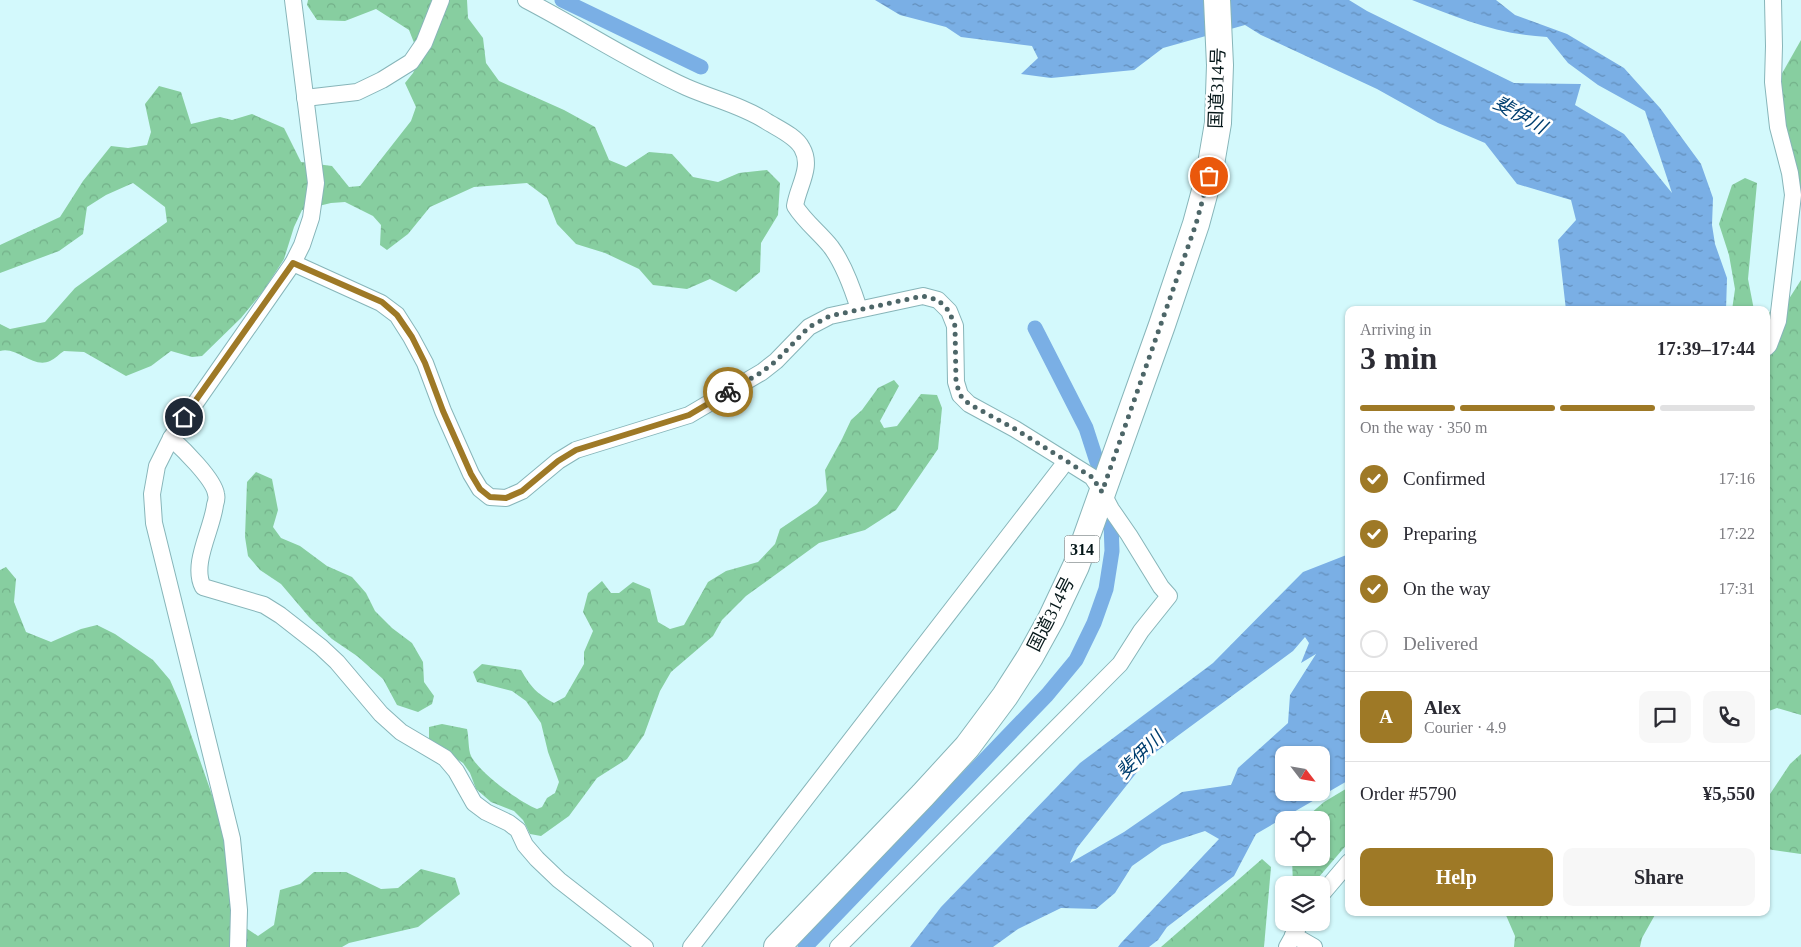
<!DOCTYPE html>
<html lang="en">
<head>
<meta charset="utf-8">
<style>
  :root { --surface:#fff; --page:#f7f7f7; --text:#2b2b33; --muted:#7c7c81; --line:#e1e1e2; --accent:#9e7926 }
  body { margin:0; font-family:"Times New Roman","Noto Sans JP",serif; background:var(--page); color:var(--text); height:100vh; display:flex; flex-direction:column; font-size:19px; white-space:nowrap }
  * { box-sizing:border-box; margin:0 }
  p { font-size:16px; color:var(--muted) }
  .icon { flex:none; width:28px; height:28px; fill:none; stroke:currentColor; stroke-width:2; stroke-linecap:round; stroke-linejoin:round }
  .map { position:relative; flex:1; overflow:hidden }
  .panel { position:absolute; left:1345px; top:306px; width:425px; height:610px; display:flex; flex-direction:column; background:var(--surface); border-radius:10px; box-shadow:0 1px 4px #0004 }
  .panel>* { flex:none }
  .needle { width:32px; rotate:121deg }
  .fabs { position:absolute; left:1275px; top:746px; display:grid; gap:10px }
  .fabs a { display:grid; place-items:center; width:55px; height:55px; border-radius:10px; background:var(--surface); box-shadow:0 1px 4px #0004; font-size:25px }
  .pin { position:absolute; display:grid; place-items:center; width:42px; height:42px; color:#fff; margin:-21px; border:2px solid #fff; border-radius:50%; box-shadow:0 1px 5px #0007 }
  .courier { position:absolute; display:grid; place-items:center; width:50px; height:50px; margin:-25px; border:4px solid #9e7926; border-radius:50%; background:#fff; color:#222; box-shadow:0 1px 6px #0007 }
  .overview em { font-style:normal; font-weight:600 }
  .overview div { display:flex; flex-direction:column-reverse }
  .overview { display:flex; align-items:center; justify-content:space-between; height:85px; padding:0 15px }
  h1 { font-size:32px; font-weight:600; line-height:38px }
  .bar { display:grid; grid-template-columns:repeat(4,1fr); gap:8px 5px; align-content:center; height:60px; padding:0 15px }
  .bar i { height:6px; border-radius:4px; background:var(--line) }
  .bar .selected { background:var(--accent) }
  .bar p { grid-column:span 4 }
  .line { display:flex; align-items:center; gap:12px; padding:0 15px; border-top:1px solid var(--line) }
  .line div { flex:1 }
  .round { display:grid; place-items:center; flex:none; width:52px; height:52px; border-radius:10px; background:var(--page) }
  ol { padding:0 15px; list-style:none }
  li { display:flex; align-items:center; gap:15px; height:55px }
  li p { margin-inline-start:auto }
  li .icon { padding:5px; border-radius:50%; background:var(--accent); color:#fff; stroke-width:4 }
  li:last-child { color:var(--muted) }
  li i { width:28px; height:28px; border:2px solid var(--line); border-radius:50% }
  .action { display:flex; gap:10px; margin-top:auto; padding:10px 15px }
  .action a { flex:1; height:58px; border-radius:10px; background:var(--accent); color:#fff; font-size:20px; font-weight:600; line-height:58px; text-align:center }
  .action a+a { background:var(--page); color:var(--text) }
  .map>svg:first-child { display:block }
  .forest { fill:url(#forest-crowns) }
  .water { fill:url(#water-ripples); fill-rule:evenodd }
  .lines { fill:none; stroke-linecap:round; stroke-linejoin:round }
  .canal { stroke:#7aafe5; stroke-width:15 }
  .minor-casing { stroke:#87b5b9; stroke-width:18 }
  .trunk-casing { stroke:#87b5b9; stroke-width:28 }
  .minor { stroke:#fff; stroke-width:16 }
  .trunk { stroke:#fff; stroke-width:26 }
  .done { stroke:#4d6668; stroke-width:5; stroke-dasharray:0 9 }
  .route { stroke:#9e7926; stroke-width:6 }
  .labels { text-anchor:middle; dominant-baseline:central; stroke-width:5; stroke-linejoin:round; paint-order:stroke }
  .shield { fill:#fff; stroke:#505d5e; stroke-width:1 }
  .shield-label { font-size:16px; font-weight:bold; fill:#051719 }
  .street-label { font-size:18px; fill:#051719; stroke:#fff }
  .water-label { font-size:19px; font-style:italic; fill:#003f70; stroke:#fff }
</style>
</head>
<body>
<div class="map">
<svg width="1801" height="947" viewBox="0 0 1801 947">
  <defs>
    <pattern id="forest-crowns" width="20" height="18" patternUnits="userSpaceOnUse" patternTransform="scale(1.25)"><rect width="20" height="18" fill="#87cea0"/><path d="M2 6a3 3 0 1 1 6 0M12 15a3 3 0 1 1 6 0" fill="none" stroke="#73b089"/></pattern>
    <pattern id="water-ripples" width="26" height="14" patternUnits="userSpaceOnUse" patternTransform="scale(1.25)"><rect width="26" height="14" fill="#7aafe5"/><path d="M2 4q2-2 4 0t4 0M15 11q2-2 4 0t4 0" fill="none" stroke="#628db9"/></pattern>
  </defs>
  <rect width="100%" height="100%" fill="#d3f9fc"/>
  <g class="forest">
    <path d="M308,0H467L468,18L483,38L486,63L499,81L564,110L595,127L609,160L626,167L649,152L672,154L693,177L718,182L739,173L767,170L780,183L778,215L761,243L760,272L736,292L710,279L687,289L653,285L639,269L605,253L576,244L557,224L547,198L527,183L474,187L430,207L408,234L387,250L380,245L381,225L373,216L345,202L331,203L302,210L294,227L284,259L264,290L241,318L202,356L192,357L171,351L151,366L126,376L84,352L64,351C59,354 55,359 50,361C33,369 17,346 0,351V324L10,329L45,322L75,288L167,222L165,207L133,183L106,195L87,207L83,234L59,251L0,273V245L60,217L83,181L111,146L128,148L147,145L151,132L145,104L159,86L181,92L191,124L220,117L232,120L252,114L284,128L301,162L332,166L349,187L360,186L411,121L416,107L405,83L413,73L420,58L409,30L376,9L345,21L317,20L307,5Z"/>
    <polygon points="1801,40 1801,202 1781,113 1780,77"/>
    <polygon points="1745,178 1757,183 1748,279 1754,310 1732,310 1735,289 1729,255 1719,224 1732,185"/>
    <polygon points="1801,280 1801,715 1777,708 1766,712 1766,314 1785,305"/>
    <path d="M894,380L899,386L880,421L884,428L897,426L921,394L937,395L942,408L938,449L896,510L865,530L819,543L746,596L722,620L713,636L671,672L660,691L644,735L627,759L597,778L569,816L541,836L530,834L523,820L514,811L491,802L476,789L470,773L463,763L429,741V727L442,724L467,729C469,737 468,749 471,756C480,773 519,802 537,809L542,807L547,798L555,793L559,782L548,752L541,723L526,701L512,691L477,682L473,672L482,664L521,670C531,687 536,693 554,703L565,697L584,664V652L593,631L583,612L588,593L602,581L611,593H619L633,582L650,589L658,622L670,629L684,625L708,582L726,571L758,562L775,544L780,529L817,504L827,491L825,470L842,439L851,420L862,410L878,388Z"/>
    <polygon points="256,472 272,479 278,510 273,527 281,538 300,546 327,566 352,577 366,593 375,611 392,628 412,643 423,662 424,682 434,696 432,704 418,712 397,705 383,679 357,656 332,639 309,617 281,584 260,570 248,556 245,537 247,482"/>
    <polygon points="6,567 16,579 14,602 26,632 51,642 81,629 97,625 115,634 153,660 170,680 180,703 219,815 228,860 234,920 258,936 274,925 280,890 300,884 314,872 346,872 381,889 398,888 421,869 455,878 460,894 418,927 349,943 342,947 0,947 0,570"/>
    <polygon points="1801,754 1801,854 1766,849 1766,800 1790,764"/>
    <polygon points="1349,787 1349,842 1312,885 1293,885 1292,858 1321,858 1321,820 1303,820 1324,802"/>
    <polygon points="1262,859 1271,867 1264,947 1161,947"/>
    <polygon points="1505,913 1656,913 1642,938 1640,947 1514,947 1515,936"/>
  </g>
  <g class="water">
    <path d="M875,0H1349L1367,11L1514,83L1581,84L1575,105L1624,134L1672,193L1645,111L1598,85L1568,63L1547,37C1499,35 1456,17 1412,0H1496L1515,15L1567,34L1624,68L1660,108L1701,164L1713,198L1712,225L1715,244L1727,278L1726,310H1566L1558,240L1576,220L1571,200L1517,184L1485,143L1438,123L1377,89L1261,35L1245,25L1163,48L1134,70L1051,78L1021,74L1038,58L1032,46L961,37L946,27L900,15Z"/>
    <path d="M1349,554V780L1256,834L1234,876L1167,927L1158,940L1149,947H1118L1121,943L1219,839L1205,831L1162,845L1132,866L1115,893L1096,909L1061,908L1018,929L993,947H910L941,907L1080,763L1213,663L1303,572ZM1305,637L1309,643L1301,663L1316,654L1290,695L1288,723L1238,768L1231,785L1182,792L1124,832L1070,863L1077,848L1149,757L1293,651ZM1284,755H1321V792H1284Z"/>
  </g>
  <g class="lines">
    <g class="canal">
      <polyline points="562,0 701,67"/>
      <polyline points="1035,328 1086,428 1097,462"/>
      <polyline points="805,947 1047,695 1076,660 1094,623 1106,589 1112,551 1111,523"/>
    </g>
    <defs>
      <g id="minor">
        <path d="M526,0C580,28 631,62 686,87C713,99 741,105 766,121C777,128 796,136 802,148C813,167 798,186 795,206C805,222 820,233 831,247C843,263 853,290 859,309"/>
        <polyline points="305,98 357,92 382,80 411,62 424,43 441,0"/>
        <polyline points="293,263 381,303 397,315 411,337 425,363 443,411 471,474 480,489 490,497 506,498 522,491 558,461 576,450 689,415 762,372 776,361 809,327 830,316 923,296 938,300 949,311 955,326 956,382 960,395 969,404 1015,429 1092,477 1102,492 1111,509 1129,535 1161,587 1169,596 1141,631 1120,664 838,947"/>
        <polyline points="1766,348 1769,345 1778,321 1793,195 1790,173 1778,127 1773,82 1774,46 1773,0"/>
        <path d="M171,438C182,448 214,479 216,494C217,497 216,502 215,505C212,530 191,564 203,587L264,605L280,615L321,647L337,662L381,714L401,732L445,758L456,771L474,803L486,812L509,823L518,830L525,845L537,859L559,880L645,947"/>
        <polyline points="1321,895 1349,862"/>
        <polyline points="1293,935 1314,947"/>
        <polyline points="238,947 239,910 232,839 154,523 152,494 157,466 171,438 293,263 302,245 311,218 316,183 293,0"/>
        <polyline points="691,947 1061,468 1065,460"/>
        <polyline points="1287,947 1301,922"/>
      </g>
      <polyline id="trunk" points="777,947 923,795 967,747 1005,696 1030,657 1051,619 1076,566 1162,325 1196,224 1209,176 1218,123 1220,65 1217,0"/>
    </defs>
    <use href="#minor" class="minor-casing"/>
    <use href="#trunk" class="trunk-casing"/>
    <use href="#minor" class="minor"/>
    <use href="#trunk" class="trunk"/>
  </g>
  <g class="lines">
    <polyline class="done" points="728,392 762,372 776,361 809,327 830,316 923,296 938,300 949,311 955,326 956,382 960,395 969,404 1015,429 1092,477 1102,492 1196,224 1209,176"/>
    <polyline class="route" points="184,417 293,263 382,302 397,315 412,337 425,363 443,411 471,474 480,489 490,497 506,498 522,491 558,461 576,450 689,415 728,392"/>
  </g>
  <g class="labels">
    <rect class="shield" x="1064.5" y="535.5" width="35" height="27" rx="4"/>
    <g class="shield-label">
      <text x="1082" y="549">314</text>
    </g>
    <g class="street-label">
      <text transform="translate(1217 88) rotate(-88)">国道314号</text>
      <text transform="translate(1051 614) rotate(-63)">国道314号</text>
    </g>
    <g class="water-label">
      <text transform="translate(1520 115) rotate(29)">斐伊川</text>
      <text transform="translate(1140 755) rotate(-45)">斐伊川</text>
    </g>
  </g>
</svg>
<div class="fabs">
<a><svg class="needle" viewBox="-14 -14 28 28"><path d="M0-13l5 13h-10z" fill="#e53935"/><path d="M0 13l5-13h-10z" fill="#7c7c81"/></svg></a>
<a><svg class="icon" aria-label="locate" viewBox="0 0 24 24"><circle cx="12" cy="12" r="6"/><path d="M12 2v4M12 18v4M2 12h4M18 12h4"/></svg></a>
<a><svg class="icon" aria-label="layers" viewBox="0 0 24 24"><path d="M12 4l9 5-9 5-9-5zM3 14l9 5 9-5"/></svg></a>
</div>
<div class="pin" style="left:1209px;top:176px;background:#ea580c"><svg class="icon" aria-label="bag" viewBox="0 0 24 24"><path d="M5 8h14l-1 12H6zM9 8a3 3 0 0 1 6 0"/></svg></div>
<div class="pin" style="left:184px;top:417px;background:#1f2937"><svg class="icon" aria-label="home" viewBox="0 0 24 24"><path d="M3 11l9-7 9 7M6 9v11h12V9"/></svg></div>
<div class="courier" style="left:728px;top:392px"><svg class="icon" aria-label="bike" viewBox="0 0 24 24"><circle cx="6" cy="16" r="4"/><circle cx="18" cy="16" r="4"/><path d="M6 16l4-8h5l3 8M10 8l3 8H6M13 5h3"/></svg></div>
<section class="panel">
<div class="overview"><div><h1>3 min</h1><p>Arriving in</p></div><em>17:39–17:44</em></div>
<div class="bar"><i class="selected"></i><i class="selected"></i><i class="selected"></i><i></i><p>On the way · 350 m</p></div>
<ol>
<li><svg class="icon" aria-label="check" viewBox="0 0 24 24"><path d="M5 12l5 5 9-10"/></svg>Confirmed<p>17:16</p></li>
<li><svg class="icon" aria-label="check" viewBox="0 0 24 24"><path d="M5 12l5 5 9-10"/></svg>Preparing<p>17:22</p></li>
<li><svg class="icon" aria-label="check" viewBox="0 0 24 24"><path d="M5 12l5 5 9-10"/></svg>On the way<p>17:31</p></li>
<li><i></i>Delivered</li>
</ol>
<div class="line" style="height:90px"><b class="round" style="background:var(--accent);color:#fff">A</b><div><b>Alex</b><p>Courier · 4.9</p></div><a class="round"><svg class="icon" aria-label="chat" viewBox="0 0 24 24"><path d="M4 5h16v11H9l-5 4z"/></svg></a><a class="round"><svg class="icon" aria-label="phone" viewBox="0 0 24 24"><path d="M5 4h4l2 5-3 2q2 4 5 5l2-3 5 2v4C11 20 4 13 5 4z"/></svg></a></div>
<div class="line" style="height:65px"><div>Order #5790</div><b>¥5,550</b></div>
<div class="action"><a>Help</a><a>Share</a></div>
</section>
</div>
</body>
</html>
